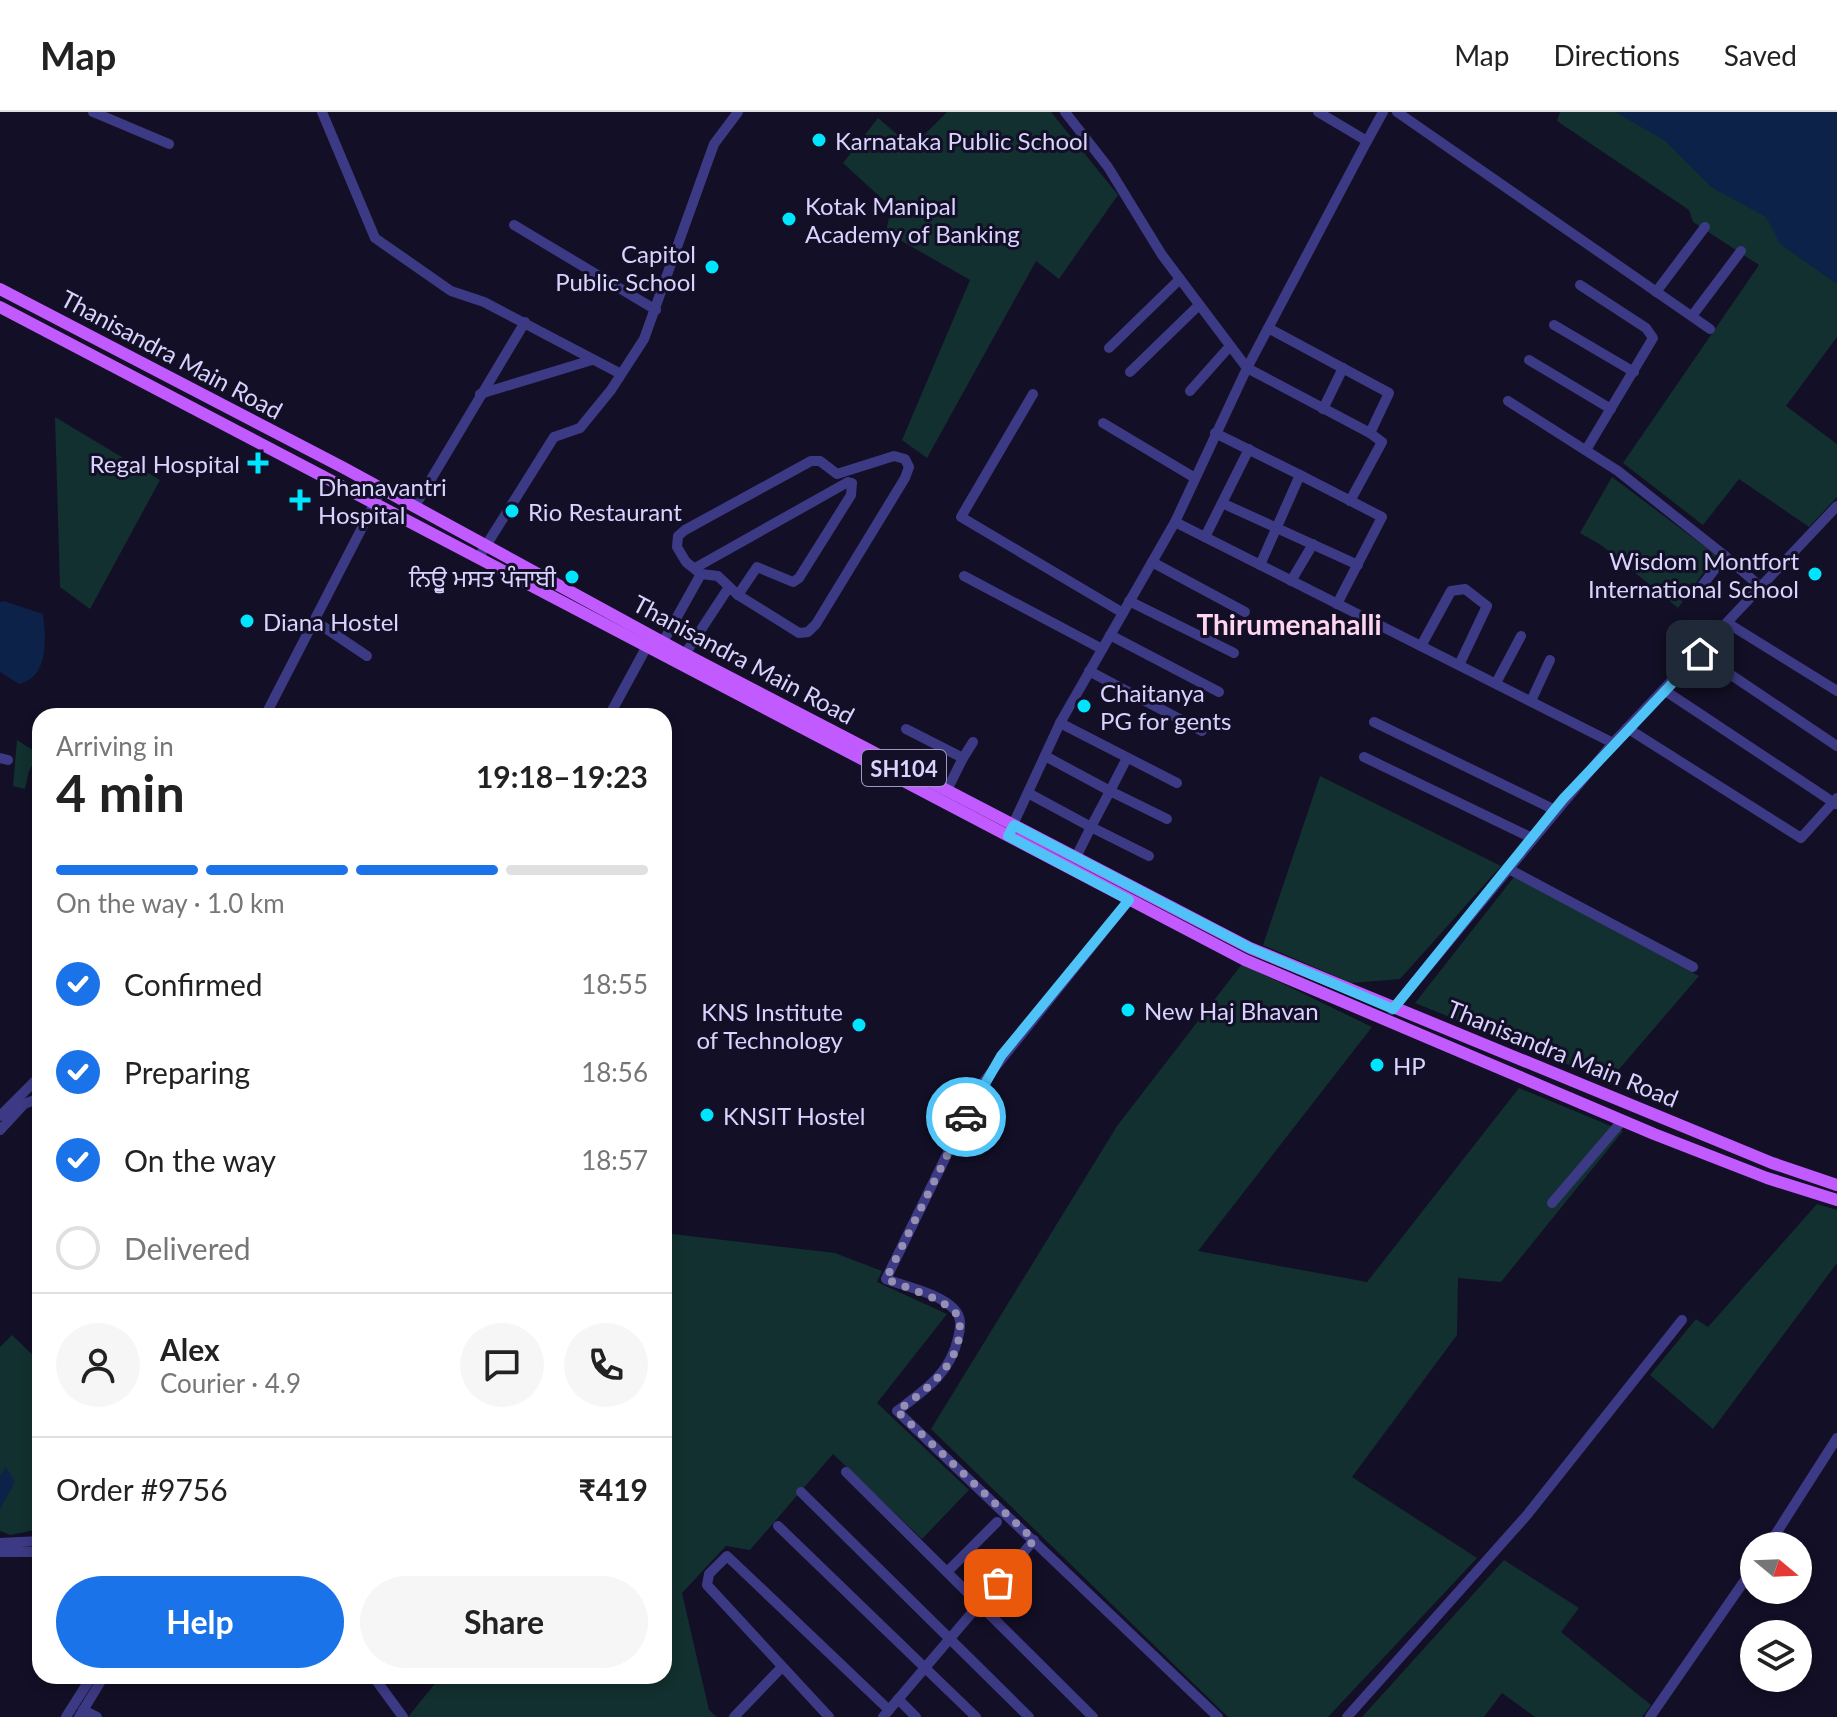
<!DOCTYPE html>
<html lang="en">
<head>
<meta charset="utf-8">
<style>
  :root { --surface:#fff; --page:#f6f6f6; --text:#222; --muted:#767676; --line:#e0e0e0; --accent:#1a73e8 }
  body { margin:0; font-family:Lato,"Noto Sans Gurmukhi",sans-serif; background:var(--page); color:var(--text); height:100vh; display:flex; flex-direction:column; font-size:30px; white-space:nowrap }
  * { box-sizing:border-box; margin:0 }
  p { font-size:26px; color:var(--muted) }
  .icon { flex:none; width:44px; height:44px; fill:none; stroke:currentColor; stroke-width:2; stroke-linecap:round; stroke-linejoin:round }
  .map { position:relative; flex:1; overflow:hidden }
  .panel { position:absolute; left:32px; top:596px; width:640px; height:976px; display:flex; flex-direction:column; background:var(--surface); border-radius:24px; box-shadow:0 4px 12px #0003 }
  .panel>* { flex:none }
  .needle { width:52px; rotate:109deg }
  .fabs { position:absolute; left:1740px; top:1420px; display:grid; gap:16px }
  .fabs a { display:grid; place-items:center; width:72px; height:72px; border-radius:50%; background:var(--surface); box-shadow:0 4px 12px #0003; font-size:40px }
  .pin { position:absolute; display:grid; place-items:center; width:68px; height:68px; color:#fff; margin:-34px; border-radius:16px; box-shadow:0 4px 12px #0006 }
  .courier { position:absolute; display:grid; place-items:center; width:80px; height:80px; margin:-40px; border:6px solid #4fc3f7; border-radius:50%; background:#fff; color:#222; box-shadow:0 2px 10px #0007 }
  .head em { font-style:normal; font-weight:700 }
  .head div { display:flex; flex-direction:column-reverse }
  .head { display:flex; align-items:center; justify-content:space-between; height:136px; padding:0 24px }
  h1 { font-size:52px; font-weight:700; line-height:60px }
  .bar { display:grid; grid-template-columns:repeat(4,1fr); gap:12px 8px; align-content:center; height:96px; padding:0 24px }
  .bar i { height:10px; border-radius:6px; background:var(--line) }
  .bar .active { background:var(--accent) }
  .bar p { grid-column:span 4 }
  .line { display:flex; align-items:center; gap:20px; padding:0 24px; border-top:2px solid var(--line) }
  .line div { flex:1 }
  .round { display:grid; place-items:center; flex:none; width:84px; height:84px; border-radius:42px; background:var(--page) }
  ol { padding:0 24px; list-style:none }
  li { display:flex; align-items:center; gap:24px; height:88px }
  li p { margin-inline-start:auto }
  li .icon { padding:8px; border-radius:50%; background:var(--accent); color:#fff; stroke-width:4 }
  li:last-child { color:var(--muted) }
  li i { width:44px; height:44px; border:4px solid var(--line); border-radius:50% }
  .button { display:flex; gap:16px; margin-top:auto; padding:16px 24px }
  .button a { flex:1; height:92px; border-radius:48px; background:var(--accent); color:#fff; font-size:32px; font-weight:700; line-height:92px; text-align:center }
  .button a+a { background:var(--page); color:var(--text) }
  header { display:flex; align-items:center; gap:48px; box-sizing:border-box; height:112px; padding:0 40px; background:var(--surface); border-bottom:2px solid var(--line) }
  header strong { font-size:38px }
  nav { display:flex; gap:44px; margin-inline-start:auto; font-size:28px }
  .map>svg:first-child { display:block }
  .green { fill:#12302f }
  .water { fill:#0c2248 }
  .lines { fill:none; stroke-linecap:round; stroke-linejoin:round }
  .minor { stroke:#3d3a85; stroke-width:10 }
  .major { stroke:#c25bff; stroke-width:12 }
  .done { stroke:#948fb3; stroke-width:8; stroke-dasharray:0 14.4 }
  .route { stroke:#4fc3f7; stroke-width:10 }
  .poi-dot { fill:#00e5ff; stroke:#130f26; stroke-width:3 }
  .labels { text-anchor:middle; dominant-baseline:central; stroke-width:6; stroke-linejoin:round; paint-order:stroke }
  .shield { fill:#130f26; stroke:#9e99be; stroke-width:2 }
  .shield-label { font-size:22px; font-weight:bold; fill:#d9d4ff }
  .poi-label { font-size:24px; fill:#d9d4ff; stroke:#130f26; text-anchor:start }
  .street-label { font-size:24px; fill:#d9d4ff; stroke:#130f26 }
  .quarter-label { font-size:28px; font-weight:bold; fill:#ffd6f0; stroke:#130f26 }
</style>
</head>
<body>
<header>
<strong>Map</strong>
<nav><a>Map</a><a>Directions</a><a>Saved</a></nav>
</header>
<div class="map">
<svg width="1837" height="1605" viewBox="0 0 1837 1605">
  <rect width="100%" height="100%" fill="#130f26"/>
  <g class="green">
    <polygon points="947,0 1051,0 1118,83 1059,167 1036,149 927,346 902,328 970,168 886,120 891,95 843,51 878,6 912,35"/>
    <polygon points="1560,0 1837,0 1837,225 1786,294 1837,332 1837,385 1809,415 1739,367 1703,413 1623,351 1759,153 1693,110 1689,98 1557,9"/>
    <polygon points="55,305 160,368 90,497 60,475"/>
    <polygon points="1612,365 1716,443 1678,496 1601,433 1580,421"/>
    <polygon points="17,628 39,642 29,659 25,677 13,674"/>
    <polygon points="1320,664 1501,754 1400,867 1351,871 1263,833"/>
    <polygon points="1514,765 1699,864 1609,969 1415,891"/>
    <polygon points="1242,852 1372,915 1198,1139 1367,1170 1519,976 1623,1019 1501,1170 1458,1166 1457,1223 1352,1365 1477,1446 1328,1605 1228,1605 931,1317 1117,1014"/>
    <polygon points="1817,1092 1837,1098 1837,1151 1713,1317 1650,1263 1696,1207 1708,1215"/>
    <polygon points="664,1121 835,1141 882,1159 877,1170 947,1202 877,1291 969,1378 922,1427 833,1342 750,1438 726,1434 682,1481 709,1598 717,1605 408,1605 441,1564 664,1564"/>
    <polygon points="12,1223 40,1250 40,1417 10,1423 0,1419 0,1235"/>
    <polygon points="1504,1448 1579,1496 1561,1520 1651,1593 1642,1605 1535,1605 1502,1581 1484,1605 1362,1605"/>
  </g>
  <g class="water">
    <polygon points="1615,0 1837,0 1837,172 1780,132 1766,105 1711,75 1664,28"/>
    <path d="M4,489L43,502C46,527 49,565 19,572L0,560V490Z"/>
    <polygon points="6,1355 15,1370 0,1397 0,1364"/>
  </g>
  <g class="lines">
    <g class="minor">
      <polyline points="93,0 169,32"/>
      <polyline points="322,0 375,126 451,179 484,190 621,262"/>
      <polyline points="1065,0 1108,55 1162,143 1247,256 1370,321 1389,281 1268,216"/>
      <polyline points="1318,0 1367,29 1247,256 1175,410 1613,631"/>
      <polyline points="1397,0 1710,217"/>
      <polyline points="1367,29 1383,0"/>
      <polyline points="514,113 656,198"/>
      <polyline points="1580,173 1646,216 1653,226 1586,338"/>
      <polyline points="1656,180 1705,115"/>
      <polyline points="1692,204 1741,139"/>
      <polyline points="1554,213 1634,260"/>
      <polyline points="1109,236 1180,167"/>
      <polyline points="1529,248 1611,297"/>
      <polyline points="1130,260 1199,193"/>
      <polyline points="1190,279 1230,234"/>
      <polyline points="480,282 592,248"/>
      <polyline points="1033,282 961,405 1123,501"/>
      <polyline points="1508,289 1618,359 1725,444"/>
      <polyline points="1323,297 1343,256"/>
      <polyline points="1103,311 1195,366"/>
      <polyline points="1215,321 1300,363"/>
      <polygon points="894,344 905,347 909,355 905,366 816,512 808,520 799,521 738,483 718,464 701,462 686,450 677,435 678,424 685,418 811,349 820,349 837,362"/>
      <polyline points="1350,389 1382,330 1370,321"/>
      <polyline points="1222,391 1358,453"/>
      <polyline points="415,394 525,210"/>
      <polyline points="1205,425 1249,337"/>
      <polyline points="482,440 554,325 580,316 611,278 644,227 714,32 738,0"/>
      <polyline points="1152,450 1245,500"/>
      <polyline points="1260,453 1300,363 1382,405 1337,492"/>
      <polyline points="695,456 848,370 852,371 851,383 799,466 793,470 757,455 738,483"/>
      <polyline points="964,464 1102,537"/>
      <polyline points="1291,469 1313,432"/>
      <polyline points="1698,479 1725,444 1762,476"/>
      <polyline points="1129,489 1234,541"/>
      <polyline points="318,511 367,544"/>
      <polyline points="1729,512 1837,579"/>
      <polyline points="1110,523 1219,580"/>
      <polyline points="663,530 701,462"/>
      <polyline points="1421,534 1451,479 1465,477 1487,494 1459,553"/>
      <polyline points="685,542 729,475"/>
      <polyline points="1700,542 1837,634"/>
      <polyline points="1089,559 1202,619"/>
      <polyline points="1496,571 1521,524"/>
      <polyline points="1664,578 1836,692"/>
      <polyline points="1531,589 1550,548"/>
      <polyline points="265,604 382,377"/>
      <polyline points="609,604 646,536"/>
      <polyline points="1374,610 1555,698"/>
      <polyline points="1060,611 1177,671"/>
      <polyline points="1627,616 1801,726 1837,686"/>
      <polyline points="906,617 963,646 947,678"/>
      <polyline points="1364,645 1532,726"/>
      <polyline points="0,646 8,648"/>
      <polyline points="963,646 973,630"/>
      <polyline points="1127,646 1110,679 1167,707"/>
      <polyline points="1028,681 1091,715 1110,679 1045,644"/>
      <polyline points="1010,719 1060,611 1175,410"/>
      <polyline points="1076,745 1091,715 1149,744"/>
      <polyline points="1507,756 1693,855"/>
      <path d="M1129,788L981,973L886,1167C906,1175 939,1181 954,1197C962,1205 961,1215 958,1226C950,1262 925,1278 897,1299L1218,1605"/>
      <polyline points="1392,898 1613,631 1837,394"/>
      <polyline points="0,1004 40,964"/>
      <polyline points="0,1018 24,992 40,986"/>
      <polyline points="1552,1091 1622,1009"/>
      <polyline points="846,1360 1093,1605"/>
      <polyline points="801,1380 1029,1605"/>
      <polyline points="778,1414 976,1605"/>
      <polyline points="0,1431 40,1429"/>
      <polyline points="1768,1434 1837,1326"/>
      <polyline points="0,1440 40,1440"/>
      <polyline points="947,1460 997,1410"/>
      <polyline points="373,1564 403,1605"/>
      <polyline points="898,1587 916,1605"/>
      <polyline points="83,1598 97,1605"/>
      <polyline points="66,1605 92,1564"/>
      <polyline points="79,1605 104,1564"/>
      <polyline points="734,1605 781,1556"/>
      <polyline points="829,1605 707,1473 709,1462 727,1444 889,1598"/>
      <polyline points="883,1605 1034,1428"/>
      <polyline points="1347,1605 1527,1403 1682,1208"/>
      <polyline points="1650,1605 1754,1455"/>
    </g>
    <g class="major">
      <polyline points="0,177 344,356 679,539 1250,836 1772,1051 1837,1073"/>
      <polyline points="0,195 1245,848 1654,1022 1767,1066 1837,1088"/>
    </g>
  </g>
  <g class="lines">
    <path class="done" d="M966,1005L886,1167L941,1189L959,1204C966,1249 929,1276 897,1299L1034,1428L998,1471"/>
    <polyline class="route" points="966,1005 1001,944 1129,788 1008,724 1014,713 1250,836 1393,897 1563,687 1700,542"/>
  </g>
  <g class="poi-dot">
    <circle cx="819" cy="28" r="8"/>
    <circle cx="789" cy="107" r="8"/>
    <circle cx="712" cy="155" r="8"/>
    <path d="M254 339h8v8h8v8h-8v8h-8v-8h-8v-8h8z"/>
    <path d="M296 376h8v8h8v8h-8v8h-8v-8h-8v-8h8z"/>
    <circle cx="512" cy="399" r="8"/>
    <circle cx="1815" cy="462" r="8"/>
    <circle cx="572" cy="465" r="8"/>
    <circle cx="247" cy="509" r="8"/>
    <circle cx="1084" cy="594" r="8"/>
    <circle cx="1128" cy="898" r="8"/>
    <circle cx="859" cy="913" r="8"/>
    <circle cx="1377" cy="953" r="8"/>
    <circle cx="707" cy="1003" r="8"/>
  </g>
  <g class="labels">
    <rect class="shield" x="862" y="638" width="84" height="36" rx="6"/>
    <g class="shield-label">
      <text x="904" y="656">SH104</text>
    </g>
    <g class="poi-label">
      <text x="835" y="28">Karnataka Public School</text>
      <text x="805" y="93">Kotak Manipal<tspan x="805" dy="28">Academy of Banking</tspan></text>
      <text x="696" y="141" text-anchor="end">Capitol<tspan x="696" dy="28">Public School</tspan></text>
      <text x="240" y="351" text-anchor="end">Regal Hospital</text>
      <text x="318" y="374">Dhanavantri<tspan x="318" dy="28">Hospital</tspan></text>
      <text x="528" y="399">Rio Restaurant</text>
      <text x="1799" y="448" text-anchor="end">Wisdom Montfort<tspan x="1799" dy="28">International School</tspan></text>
      <text x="556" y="465" text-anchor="end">ਨਿਉੁੂ ਮਸਤ ਪੰਜਾਬੀ</text>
      <text x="263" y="509">Diana Hostel</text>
      <text x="1100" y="580">Chaitanya<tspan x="1100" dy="28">PG for gents</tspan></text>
      <text x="1144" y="898">New Haj Bhavan</text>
      <text x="843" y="899" text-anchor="end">KNS Institute<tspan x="843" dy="28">of Technology</tspan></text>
      <text x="1393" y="953">HP</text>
      <text x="723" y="1003">KNSIT Hostel</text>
    </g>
    <g class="street-label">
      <text transform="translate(172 242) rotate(28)">Thanisandra Main Road</text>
      <text transform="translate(744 547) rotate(28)">Thanisandra Main Road</text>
      <text transform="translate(1563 941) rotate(22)">Thanisandra Main Road</text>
    </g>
    <g class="quarter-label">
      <text x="1289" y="512">Thirumenahalli</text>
    </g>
  </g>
</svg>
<div class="fabs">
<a><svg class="needle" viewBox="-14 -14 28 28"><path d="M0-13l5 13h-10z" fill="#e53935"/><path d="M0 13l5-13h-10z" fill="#767676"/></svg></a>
<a><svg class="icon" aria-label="layers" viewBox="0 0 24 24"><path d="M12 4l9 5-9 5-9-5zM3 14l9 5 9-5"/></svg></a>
</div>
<div class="pin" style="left:998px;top:1471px;background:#ea580c"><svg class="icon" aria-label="bag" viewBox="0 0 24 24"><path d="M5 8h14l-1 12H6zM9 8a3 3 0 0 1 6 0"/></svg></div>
<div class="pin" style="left:1700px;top:542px;background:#1f2937"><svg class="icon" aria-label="home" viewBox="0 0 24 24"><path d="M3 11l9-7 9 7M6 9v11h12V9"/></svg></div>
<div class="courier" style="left:966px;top:1005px"><svg class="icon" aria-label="car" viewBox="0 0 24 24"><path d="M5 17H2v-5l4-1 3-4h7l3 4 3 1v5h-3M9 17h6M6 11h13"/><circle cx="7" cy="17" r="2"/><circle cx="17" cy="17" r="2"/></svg></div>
<section class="panel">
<div class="head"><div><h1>4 min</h1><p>Arriving in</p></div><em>19:18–19:23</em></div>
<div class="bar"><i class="active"></i><i class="active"></i><i class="active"></i><i></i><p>On the way · 1.0 km</p></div>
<ol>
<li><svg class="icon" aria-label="check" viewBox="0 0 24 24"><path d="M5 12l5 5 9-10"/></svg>Confirmed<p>18:55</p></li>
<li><svg class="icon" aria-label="check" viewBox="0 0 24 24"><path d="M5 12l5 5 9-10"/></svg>Preparing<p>18:56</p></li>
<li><svg class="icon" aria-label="check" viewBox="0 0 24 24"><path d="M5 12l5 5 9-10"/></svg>On the way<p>18:57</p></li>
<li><i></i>Delivered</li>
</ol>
<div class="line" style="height:144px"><a class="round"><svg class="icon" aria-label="person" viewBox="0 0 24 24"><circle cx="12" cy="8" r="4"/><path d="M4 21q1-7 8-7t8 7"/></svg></a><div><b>Alex</b><p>Courier · 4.9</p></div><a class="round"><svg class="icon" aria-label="chat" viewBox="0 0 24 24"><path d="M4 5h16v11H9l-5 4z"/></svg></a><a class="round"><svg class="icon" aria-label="phone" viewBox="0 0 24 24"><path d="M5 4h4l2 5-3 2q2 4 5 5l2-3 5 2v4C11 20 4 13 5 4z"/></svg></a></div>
<div class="line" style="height:104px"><div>Order #9756</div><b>₹419</b></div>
<div class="button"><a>Help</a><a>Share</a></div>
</section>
</div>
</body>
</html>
